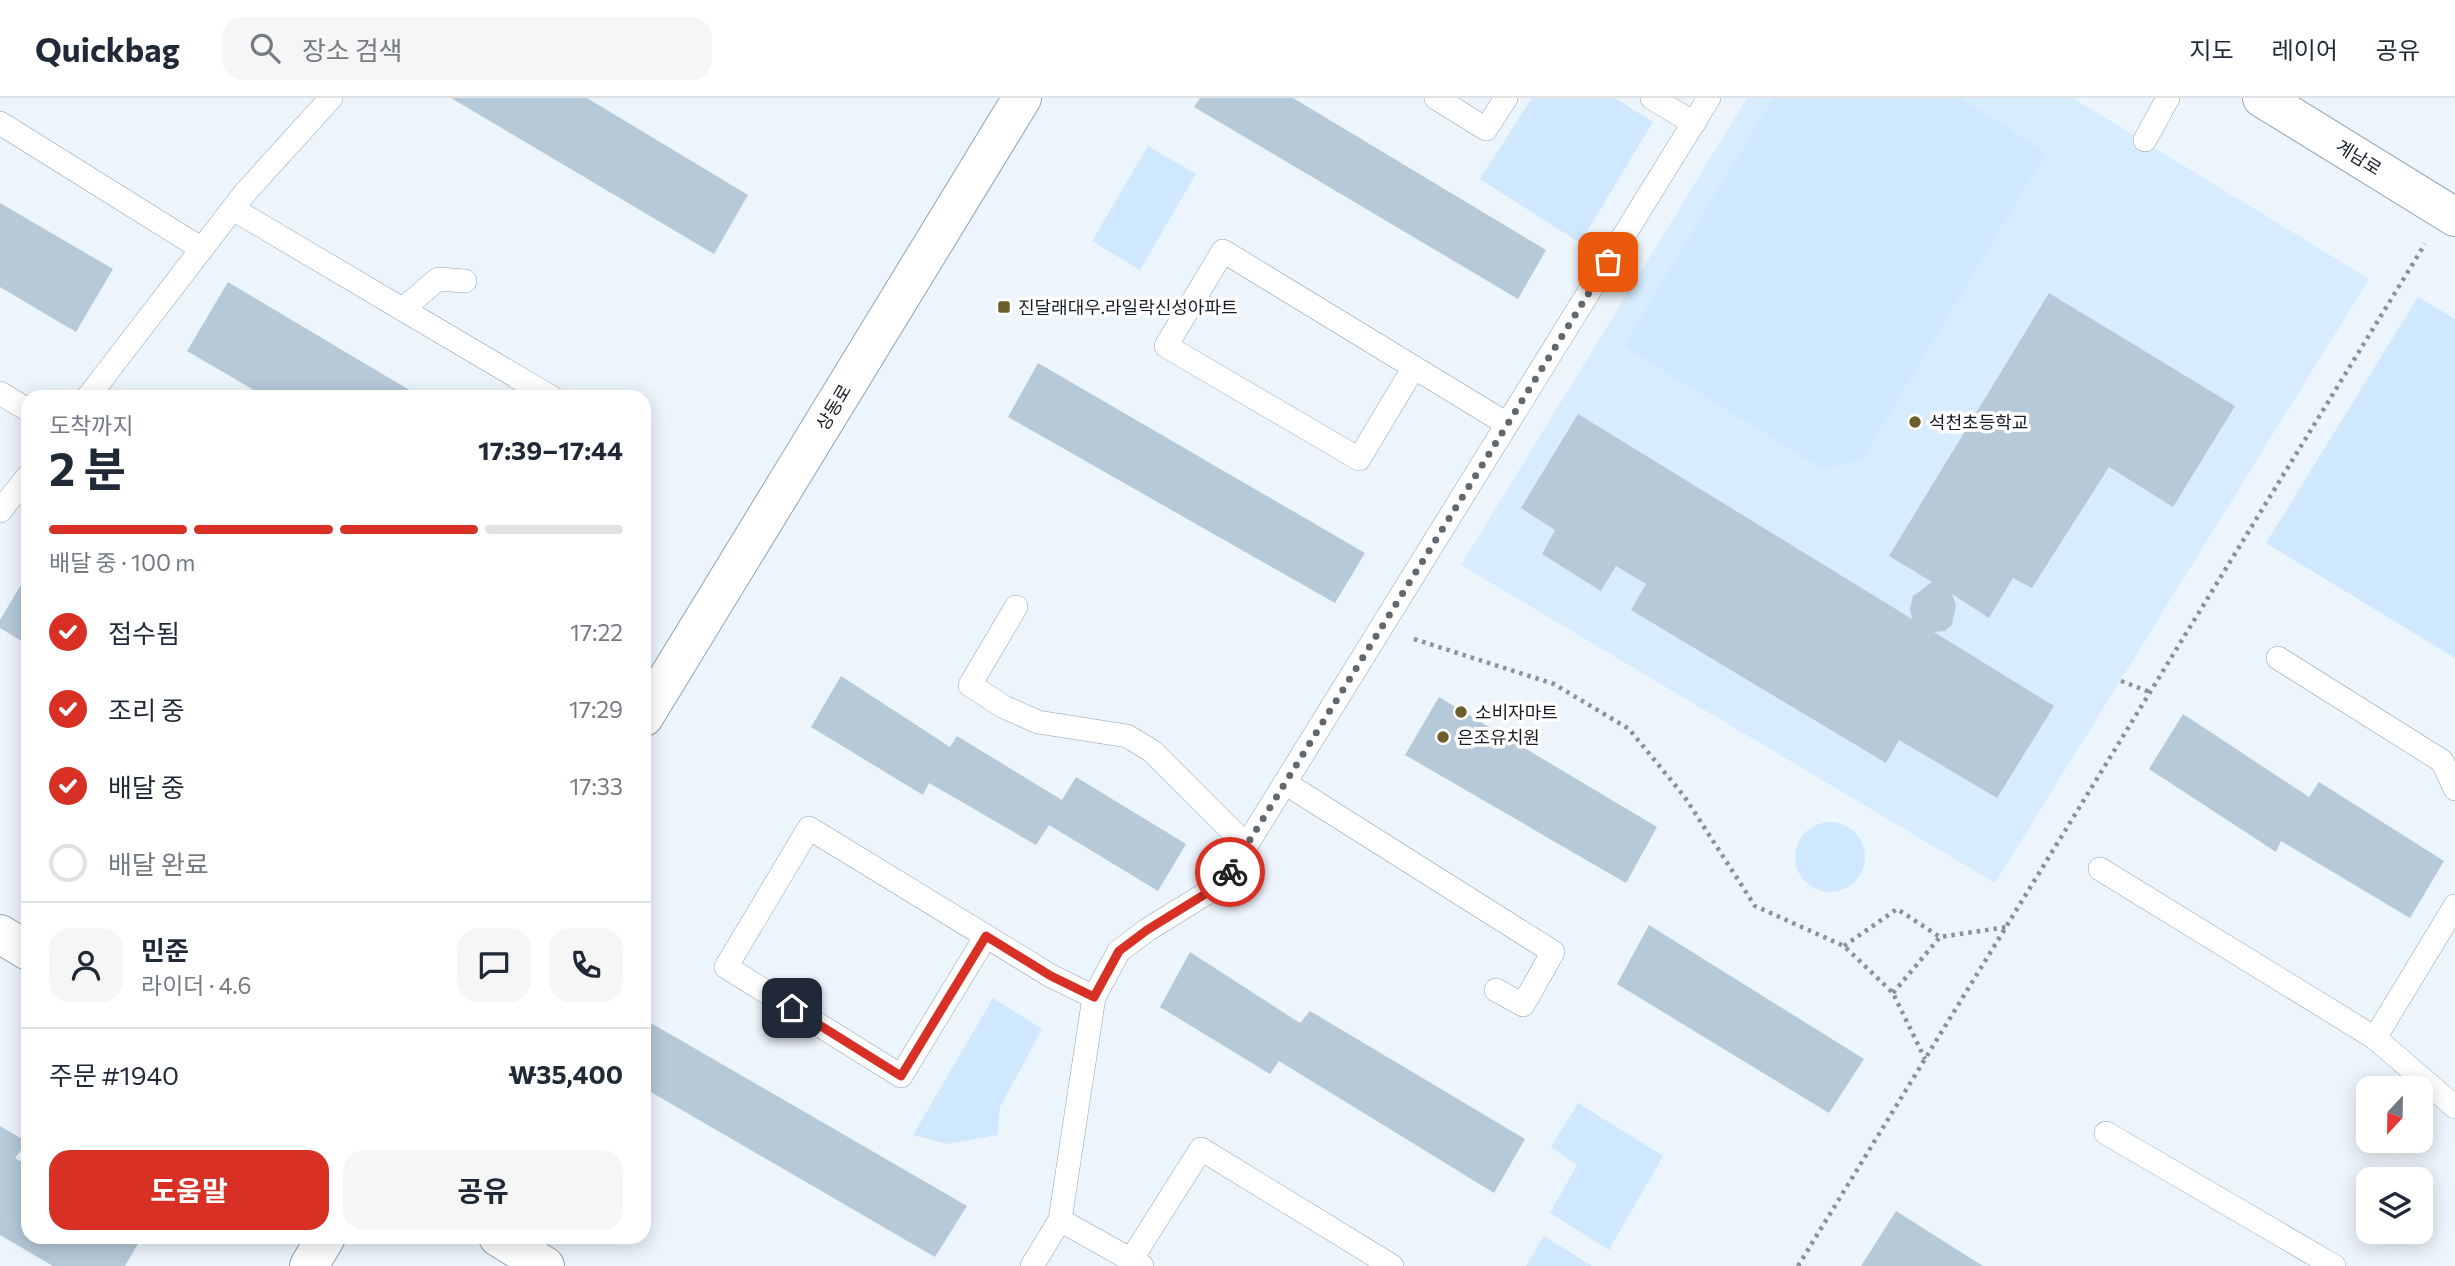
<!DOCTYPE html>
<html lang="ko">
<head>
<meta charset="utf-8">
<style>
  :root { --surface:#fff; --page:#f6f6f7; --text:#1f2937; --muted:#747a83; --line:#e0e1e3; --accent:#d93025 }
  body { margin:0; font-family:Commissioner,"Noto Sans KR",sans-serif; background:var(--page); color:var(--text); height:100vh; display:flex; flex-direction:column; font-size:26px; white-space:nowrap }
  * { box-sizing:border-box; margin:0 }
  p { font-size:23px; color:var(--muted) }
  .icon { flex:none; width:38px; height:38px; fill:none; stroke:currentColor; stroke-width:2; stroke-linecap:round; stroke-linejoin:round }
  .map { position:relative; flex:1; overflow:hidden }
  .side { position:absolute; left:21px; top:292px; width:630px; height:854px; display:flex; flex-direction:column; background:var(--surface); border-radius:21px; box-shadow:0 4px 18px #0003 }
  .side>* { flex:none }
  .needle { width:46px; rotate:202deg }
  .tools { position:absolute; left:2356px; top:978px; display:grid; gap:14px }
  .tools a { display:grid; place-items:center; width:77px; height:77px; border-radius:14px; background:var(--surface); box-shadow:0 4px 18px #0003; font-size:35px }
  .pin { position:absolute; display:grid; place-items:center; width:60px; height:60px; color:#fff; margin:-30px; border-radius:14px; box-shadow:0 4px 10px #0006 }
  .courier { position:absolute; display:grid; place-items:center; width:70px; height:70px; margin:-35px; border:5px solid #d93025; border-radius:50%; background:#fff; color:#222; box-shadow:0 2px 9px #0007 }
  .summary em { font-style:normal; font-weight:700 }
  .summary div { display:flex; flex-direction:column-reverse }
  .summary { display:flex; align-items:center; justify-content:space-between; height:119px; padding:0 28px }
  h1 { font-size:46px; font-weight:700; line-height:52px }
  .bar { display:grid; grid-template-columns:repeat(4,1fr); gap:10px 7px; align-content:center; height:84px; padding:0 28px }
  .bar i { height:9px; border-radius:5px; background:var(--line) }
  .bar .selected { background:var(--accent) }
  .bar p { grid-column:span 4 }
  .line { display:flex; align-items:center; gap:18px; padding:0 28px; border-top:2px solid var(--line) }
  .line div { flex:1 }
  .round { display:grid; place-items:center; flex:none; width:74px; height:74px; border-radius:21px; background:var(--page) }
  ol { padding:0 28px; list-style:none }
  li { display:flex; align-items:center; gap:21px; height:77px }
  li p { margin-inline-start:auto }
  li .icon { padding:7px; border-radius:50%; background:var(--accent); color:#fff; stroke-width:4 }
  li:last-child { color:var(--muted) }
  li i { width:38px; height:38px; border:4px solid var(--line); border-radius:50% }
  .cta { display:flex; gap:14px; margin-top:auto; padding:14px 28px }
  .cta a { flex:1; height:80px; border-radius:21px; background:var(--accent); color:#fff; font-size:28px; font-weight:700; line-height:80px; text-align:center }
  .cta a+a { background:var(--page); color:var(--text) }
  header { display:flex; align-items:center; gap:42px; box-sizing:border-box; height:98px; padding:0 35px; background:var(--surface); border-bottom:2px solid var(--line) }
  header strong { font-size:33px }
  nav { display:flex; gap:38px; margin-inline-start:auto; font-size:24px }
  .search { width:490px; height:63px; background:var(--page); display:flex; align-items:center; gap:18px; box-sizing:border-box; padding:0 24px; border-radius:21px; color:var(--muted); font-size:26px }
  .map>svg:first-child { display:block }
  .built { fill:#d7ecff }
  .green { fill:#d0e8fe }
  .building { fill:#b5c9d9 }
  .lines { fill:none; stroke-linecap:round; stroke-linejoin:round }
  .lane-casing { stroke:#90a3b3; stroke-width:24 }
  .secondary-casing { stroke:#90a3b3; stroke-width:40 }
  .path { stroke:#8a9299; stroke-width:4.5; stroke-dasharray:3.5 5; stroke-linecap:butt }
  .lane { stroke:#fff; stroke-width:23 }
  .secondary { stroke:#fff; stroke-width:38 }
  .done { stroke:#616970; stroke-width:7; stroke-dasharray:0 12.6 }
  .route { stroke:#d93025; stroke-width:9 }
  .poi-dot { fill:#6d5f2d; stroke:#fff; stroke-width:2.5 }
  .labels { text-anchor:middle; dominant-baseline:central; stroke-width:7; stroke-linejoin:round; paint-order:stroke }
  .street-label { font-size:18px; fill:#161d24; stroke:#fff }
  .poi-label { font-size:18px; fill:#161d24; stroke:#fff; text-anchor:start }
</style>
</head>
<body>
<header>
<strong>Quickbag</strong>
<div class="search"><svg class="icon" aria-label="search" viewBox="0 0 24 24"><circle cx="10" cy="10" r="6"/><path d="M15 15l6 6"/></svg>장소 검색</div>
<nav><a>지도</a><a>레이어</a><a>공유</a></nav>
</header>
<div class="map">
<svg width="2455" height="1168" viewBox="0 0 2455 1168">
  <rect width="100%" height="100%" fill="#edf5fc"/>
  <polygon class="built" points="1747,0 2073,0 2369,181 1995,785 1461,467"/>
  <g class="green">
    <polygon points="1532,0 1615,0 1653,24 1580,145 1480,81"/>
    <polygon points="1773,0 1960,0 2046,55 1862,361 1823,371 1624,248"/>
    <polygon points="1148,48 1196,76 1140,172 1092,143"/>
    <polygon points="2418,199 2455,221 2455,560 2266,445"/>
    <circle cx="1830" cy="759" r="35"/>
    <polygon points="993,900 1042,931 1000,1009 997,1037 947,1046 913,1037"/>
    <polygon points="1578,1005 1663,1058 1609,1152 1550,1115 1577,1067 1551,1049"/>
    <polygon points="1544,1138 1592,1168 1526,1168"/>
  </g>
  <g class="building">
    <polygon points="451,0 587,0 748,97 714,156"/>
    <polygon points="1200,0 1293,0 1546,152 1518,201 1194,9"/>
    <polygon points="0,105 113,171 76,234 0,189"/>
    <polygon points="228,184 421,299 266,299 187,253"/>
    <polygon points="2049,195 2235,308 2173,409 2109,369 2032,490 2013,480 1989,520 1952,496 1956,507 1952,527 1945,533 1934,534 2054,608 1997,700 1899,642 1886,665 1631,512 1646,486 1616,468 1601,493 1542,456 1555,432 1521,410 1578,316 1912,521 1910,511 1913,498 1932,484 1889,458"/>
    <polygon points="1038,265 1365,455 1335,505 1008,319"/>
    <polygon points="28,475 28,547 0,530 0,522"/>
    <polygon points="841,578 950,649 957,638 1062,702 1076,679 1186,746 1158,793 1049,727 1036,747 929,685 923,697 811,629"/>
    <polygon points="1439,599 1657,729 1626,785 1405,657"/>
    <polygon points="2183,616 2309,699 2319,684 2444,763 2410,820 2281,743 2276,754 2149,671"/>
    <polygon points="1649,827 1864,961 1829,1015 1617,886"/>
    <polygon points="1190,854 1300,925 1310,913 1525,1041 1494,1095 1279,963 1270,976 1160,909"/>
    <polygon points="644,921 967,1108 935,1159 644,990"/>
    <polygon points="0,1028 27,1044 15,1060 28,1068 28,1139 142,1139 125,1168 53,1168 0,1137"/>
    <polygon points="1896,1113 1983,1168 1861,1168"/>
  </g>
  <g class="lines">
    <defs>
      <g id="lane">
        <polyline points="1436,0 1486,31 1506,0"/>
        <polyline points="1652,0 1694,25"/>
        <polyline points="0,25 202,151"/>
        <polyline points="2145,42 2168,0"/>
        <polyline points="233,111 551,299"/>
        <polyline points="403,211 438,181 465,183"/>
        <polyline points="1414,269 1359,361 1166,248 1223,153 1507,326"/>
        <polyline points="0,295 28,312"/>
        <polyline points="88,299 244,96 331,0"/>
        <polyline points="0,413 28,378"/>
        <polyline points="1016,509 970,587 1004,609 1038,624 1127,638 1152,653 1246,747"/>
        <polyline points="2278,560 2442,663 2455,691"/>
        <polyline points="1285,685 1553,854 1523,907 1496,892"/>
        <polyline points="2100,771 2375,940 2455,1009"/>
        <polyline points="986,838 901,978 726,869 809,730 1051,878 1094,899"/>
        <polyline points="2375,940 2455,808"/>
        <polyline points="2106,1035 2334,1168"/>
        <polyline points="1060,1122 1142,1168"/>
        <polyline points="1131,1162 1201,1051 1392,1168"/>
        <polyline points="1032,1168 1060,1122 1094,899 1119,853 1147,832 1223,785 1709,0"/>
      </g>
      <g id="secondary">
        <polyline points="2262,0 2455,119"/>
        <polyline points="644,619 1022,0"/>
        <polyline points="0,836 28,853"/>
        <polyline points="498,1139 545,1168"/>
        <polyline points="309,1168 326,1139"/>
      </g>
    </defs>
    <use href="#lane" class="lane-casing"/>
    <use href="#secondary" class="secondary-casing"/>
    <g class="path">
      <polyline points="1414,541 1554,586 1629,631 1684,698 1755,808 1844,848 1893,895 1925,961"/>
      <polyline points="2121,583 2150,594"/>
      <polyline points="1844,848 1897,811 1940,839 2007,829"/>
      <polyline points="1893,895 1940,839"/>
      <polyline points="1798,1168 2425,146"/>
    </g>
    <use href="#lane" class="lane"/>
    <use href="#secondary" class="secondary"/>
  </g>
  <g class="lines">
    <polyline class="done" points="1230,774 1608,164"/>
    <polyline class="route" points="792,910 901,978 986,838 1051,878 1094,899 1119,853 1147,832 1223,785 1230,774"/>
  </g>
  <g class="poi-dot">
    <rect x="997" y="202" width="14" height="14" rx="3.5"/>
    <circle cx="1915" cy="324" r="7"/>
    <circle cx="1461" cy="614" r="7"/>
    <circle cx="1443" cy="639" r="7"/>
  </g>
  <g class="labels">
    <g class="street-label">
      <text transform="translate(2359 59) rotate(32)">계남로</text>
      <text transform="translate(833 309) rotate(-59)">상동로</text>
    </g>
    <g class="poi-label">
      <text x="1018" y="209">진달래대우.라일락신성아파트</text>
      <text x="1929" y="324">석천초등학교</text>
      <text x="1475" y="614">소비자마트</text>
      <text x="1457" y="639">은조유치원</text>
    </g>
  </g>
</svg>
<div class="tools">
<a><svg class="needle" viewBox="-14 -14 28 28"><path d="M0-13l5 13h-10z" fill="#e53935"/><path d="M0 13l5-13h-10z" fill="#747a83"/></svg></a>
<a><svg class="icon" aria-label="layers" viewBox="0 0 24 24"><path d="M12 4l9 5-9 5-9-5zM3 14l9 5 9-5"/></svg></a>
</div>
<div class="pin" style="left:1608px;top:164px;background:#ea580c"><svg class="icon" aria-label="bag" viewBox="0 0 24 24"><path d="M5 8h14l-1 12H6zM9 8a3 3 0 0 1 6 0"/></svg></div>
<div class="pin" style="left:792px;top:910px;background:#1f2937"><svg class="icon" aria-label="home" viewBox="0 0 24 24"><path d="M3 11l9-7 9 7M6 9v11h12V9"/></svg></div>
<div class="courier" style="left:1230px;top:774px"><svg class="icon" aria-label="bike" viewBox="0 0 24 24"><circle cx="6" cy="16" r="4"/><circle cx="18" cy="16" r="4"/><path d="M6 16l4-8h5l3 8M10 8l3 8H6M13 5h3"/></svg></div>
<section class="side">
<div class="summary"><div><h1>2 분</h1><p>도착까지</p></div><em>17:39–17:44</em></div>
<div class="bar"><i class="selected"></i><i class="selected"></i><i class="selected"></i><i></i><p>배달 중 · 100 m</p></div>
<ol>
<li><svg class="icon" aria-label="check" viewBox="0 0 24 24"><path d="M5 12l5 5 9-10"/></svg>접수됨<p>17:22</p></li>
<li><svg class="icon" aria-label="check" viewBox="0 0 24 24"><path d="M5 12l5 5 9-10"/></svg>조리 중<p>17:29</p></li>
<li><svg class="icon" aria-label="check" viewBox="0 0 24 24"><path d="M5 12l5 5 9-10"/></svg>배달 중<p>17:33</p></li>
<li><i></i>배달 완료</li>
</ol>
<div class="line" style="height:126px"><a class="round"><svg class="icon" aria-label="person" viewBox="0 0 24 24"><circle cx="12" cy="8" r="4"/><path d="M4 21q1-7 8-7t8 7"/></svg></a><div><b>민준</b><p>라이더 · 4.6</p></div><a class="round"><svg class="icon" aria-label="chat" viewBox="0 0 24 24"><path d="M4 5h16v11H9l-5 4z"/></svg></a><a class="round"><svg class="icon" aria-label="phone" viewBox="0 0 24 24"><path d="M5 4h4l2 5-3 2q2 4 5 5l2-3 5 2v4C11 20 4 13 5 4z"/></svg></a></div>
<div class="line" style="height:91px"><div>주문 #1940</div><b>₩35,400</b></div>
<div class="cta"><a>도움말</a><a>공유</a></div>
</section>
</div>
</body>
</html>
